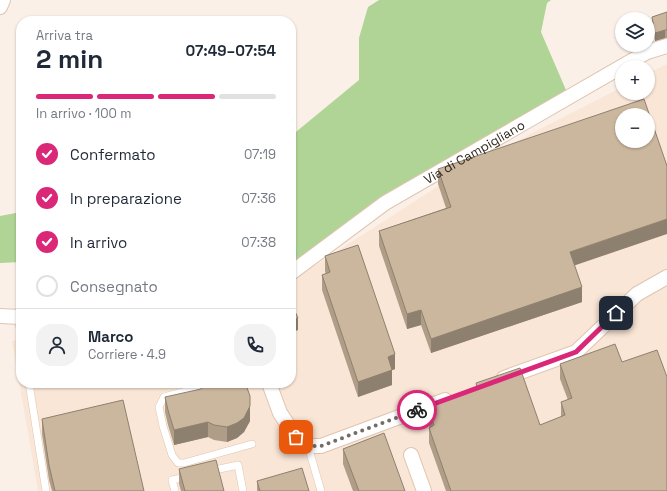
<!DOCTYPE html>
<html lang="it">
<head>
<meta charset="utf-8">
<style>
  :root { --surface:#fff; --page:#f2f2f3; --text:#1f2937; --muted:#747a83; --line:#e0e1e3; --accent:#db2777 }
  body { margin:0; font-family:"Space Grotesk",sans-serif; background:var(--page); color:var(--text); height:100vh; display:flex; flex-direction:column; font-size:15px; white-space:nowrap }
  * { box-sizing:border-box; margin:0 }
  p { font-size:13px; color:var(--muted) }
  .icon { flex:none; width:22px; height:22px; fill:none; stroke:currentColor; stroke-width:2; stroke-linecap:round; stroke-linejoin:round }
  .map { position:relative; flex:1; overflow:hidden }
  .panel { position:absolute; left:16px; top:16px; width:280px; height:372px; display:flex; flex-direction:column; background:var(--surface); border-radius:16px; box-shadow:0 1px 3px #0004 }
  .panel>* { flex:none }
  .controls { position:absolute; left:615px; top:12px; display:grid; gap:8px }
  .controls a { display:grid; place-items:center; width:40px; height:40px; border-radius:50%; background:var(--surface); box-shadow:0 1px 3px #0004; font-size:20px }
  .pin { position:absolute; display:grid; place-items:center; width:34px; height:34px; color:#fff; margin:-17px; border-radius:8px; box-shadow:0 2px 6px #0006 }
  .courier { position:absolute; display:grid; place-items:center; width:40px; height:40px; margin:-20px; border:3px solid #db2777; border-radius:50%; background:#fff; color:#222; box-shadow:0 1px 5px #0007 }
  .overview em { font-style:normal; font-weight:800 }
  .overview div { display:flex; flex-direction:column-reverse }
  .overview { display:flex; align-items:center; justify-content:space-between; height:68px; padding:0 20px }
  h1 { font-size:26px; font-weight:800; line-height:30px }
  .bar { display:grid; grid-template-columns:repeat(4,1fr); gap:6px 4px; align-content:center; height:48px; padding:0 20px }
  .bar i { height:5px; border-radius:3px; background:var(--line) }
  .bar .active { background:var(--accent) }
  .bar p { grid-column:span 4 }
  .line { display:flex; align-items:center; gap:10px; padding:0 20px; border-top:1px solid var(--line) }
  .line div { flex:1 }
  .round { display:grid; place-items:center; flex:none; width:42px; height:42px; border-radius:16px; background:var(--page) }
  ol { padding:0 20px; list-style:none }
  li { display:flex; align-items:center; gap:12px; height:44px }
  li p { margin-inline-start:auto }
  li .icon { padding:4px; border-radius:50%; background:var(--accent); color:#fff; stroke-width:4 }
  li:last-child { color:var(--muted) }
  li i { width:22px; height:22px; border:2px solid var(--line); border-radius:50% }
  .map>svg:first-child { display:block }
  .built { fill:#fae6d6; fill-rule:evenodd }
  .green { fill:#afd495 }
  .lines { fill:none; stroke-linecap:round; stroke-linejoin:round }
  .lane-casing { stroke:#dfc5b0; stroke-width:8 }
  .street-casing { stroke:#dfc5b0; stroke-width:16 }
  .lane { stroke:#fff; stroke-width:7 }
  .street { stroke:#fff; stroke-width:14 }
  .wall { fill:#af9d88 }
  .shaded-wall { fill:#8e806f }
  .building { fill:#cbb79e; stroke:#8e806f; fill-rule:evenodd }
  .done { stroke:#766c65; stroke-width:4; stroke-dasharray:0 7.2 }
  .route { stroke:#db2777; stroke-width:5 }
  .labels { text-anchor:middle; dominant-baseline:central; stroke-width:4; stroke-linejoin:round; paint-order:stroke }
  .street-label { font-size:13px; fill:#2f251e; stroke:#fff }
</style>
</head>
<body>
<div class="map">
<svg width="667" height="491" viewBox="0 0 667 491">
  <rect width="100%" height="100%" fill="#fbf0e8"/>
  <path class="built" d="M667,64V491H38L12,341L21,339V383H291V281L474,163L622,87V93H648V73ZM622,115H648V141H622Z"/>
  <g class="green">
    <polygon points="379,0 551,0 547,3 541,32 569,97 385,203 291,273 291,136 359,80 359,38 368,7"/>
    <polygon points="21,212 21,262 0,263 0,216"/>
  </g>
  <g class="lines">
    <defs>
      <g id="lane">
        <polyline points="18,316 21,335"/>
        <polyline points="29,383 46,491"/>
        <polyline points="216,383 164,397 159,407 163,426 172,455 178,463 184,463 252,444"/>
        <polyline points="308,446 321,491"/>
        <polyline points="210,471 238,465 243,491"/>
        <polyline points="175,491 172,480 187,477"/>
      </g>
      <g id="street">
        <polyline points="0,7 3,0"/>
        <path id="s1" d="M291,273L385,203L647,52L667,46"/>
        <polyline points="0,316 21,317"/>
        <polyline points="504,378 576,352 637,294 667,277"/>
        <polyline points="269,383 280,413 296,437 308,446 321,446 445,400"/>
        <polyline points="411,455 424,491"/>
      </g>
    </defs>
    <use href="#lane" class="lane-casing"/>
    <use href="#street" class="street-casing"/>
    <use href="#lane" class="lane"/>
    <use href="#street" class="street"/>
  </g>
  <g class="wall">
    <polygon points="667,12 667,38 665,38 655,41 652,25 652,17"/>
    <polygon points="438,169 574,266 582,302 431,353 421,325 407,329 379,246 379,231 446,208 438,184"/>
    <polygon points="325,256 395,369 392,370 392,385 358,397 322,290 322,275 326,274 325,271"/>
    <polygon points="560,364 667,491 446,491 429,443 429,428 430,428 427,421 427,406 476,387 476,383 540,425 561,417 561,402 568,400 560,379"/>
    <polygon points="71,383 91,383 71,386"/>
    <polygon points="142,383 160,383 160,384 142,386"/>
    <polygon points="165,397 250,421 244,432 237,438 227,442 214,440 208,437 174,445 168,425 165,412"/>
    <polygon points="42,419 144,491 52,491 49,480 42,434"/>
    <polygon points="343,449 405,491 353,491 343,464"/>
    <polygon points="179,469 224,491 181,491 179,484"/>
    <polygon points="257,481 309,491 257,491"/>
  </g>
  <g class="shaded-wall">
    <polygon points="665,30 665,38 655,41 655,33"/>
    <polygon points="667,219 667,234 570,267 570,252"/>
    <polygon points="582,287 582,302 431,353 431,339"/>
    <polygon points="421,310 421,325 407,329 407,314"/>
    <polygon points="298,318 298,330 291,333 291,321"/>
    <polygon points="395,354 395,369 388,372 388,357"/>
    <polygon points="392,370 392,385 358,397 358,382"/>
    <polygon points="250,396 250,421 244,432 237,438 227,442 227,427"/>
    <polygon points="208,422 208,437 174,445 174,430"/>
  </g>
  <g class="building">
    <polygon points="667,12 667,30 665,30 655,33 652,17"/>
    <path d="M644,99L667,166V219L570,252L582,287L431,339L421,310L407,314L379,231L451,207L438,169ZM622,115H648V141H622Z"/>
    <polygon points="358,245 395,354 388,357 392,370 358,382 322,275 330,272 325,256"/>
    <polygon points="293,307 298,318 291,321 291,308"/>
    <polygon points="615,344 622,362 657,350 667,377 667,491 451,491 429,428 434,425 427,406 477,387 476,383 520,368 540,425 565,415 561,402 572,398 560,364"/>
    <polygon points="205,383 243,383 246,385 250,396 250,406 244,418 237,423 227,427 214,425 208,422 174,430 168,410 165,397 201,389"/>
    <polygon points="123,400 144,491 55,491 49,465 42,419"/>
    <polygon points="384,433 405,491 359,491 343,449"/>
    <polygon points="216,460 224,491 185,491 179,469"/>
    <polygon points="302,468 309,491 260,491 257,481"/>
  </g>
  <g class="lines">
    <polyline class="done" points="296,437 308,446 321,446 417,410"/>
    <polyline class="route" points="417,410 576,352 616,313"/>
  </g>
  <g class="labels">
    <g class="street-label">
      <text stroke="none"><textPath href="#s1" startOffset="220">Via di Campigliano</textPath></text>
    </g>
  </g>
</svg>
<div class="controls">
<a><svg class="icon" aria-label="layers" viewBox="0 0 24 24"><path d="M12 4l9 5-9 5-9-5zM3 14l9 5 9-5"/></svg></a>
<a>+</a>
<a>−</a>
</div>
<div class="pin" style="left:296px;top:437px;background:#ea580c"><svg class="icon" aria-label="bag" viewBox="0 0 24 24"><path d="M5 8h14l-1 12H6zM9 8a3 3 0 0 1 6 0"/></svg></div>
<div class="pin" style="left:616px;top:313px;background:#1f2937"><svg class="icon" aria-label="home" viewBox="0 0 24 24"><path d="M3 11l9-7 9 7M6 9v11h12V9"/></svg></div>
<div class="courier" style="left:417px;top:410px"><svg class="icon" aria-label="bike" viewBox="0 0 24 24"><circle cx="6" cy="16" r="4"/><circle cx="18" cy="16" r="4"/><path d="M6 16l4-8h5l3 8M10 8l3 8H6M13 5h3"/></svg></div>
<section class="panel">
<div class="overview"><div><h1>2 min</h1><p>Arriva tra</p></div><em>07:49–07:54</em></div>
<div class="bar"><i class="active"></i><i class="active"></i><i class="active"></i><i></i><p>In arrivo · 100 m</p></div>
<ol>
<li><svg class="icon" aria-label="check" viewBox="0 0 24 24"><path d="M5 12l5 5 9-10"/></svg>Confermato<p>07:19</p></li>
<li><svg class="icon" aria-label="check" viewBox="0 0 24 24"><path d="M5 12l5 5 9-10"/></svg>In preparazione<p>07:36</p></li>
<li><svg class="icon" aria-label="check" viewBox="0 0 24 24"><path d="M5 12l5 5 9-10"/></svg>In arrivo<p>07:38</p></li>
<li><i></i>Consegnato</li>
</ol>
<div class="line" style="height:72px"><a class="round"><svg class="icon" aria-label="person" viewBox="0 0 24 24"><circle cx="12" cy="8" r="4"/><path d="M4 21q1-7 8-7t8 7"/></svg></a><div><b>Marco</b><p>Corriere · 4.9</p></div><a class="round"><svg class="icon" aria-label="phone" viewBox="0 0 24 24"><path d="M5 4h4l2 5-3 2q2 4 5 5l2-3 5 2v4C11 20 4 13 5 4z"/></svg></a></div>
</section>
</div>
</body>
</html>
